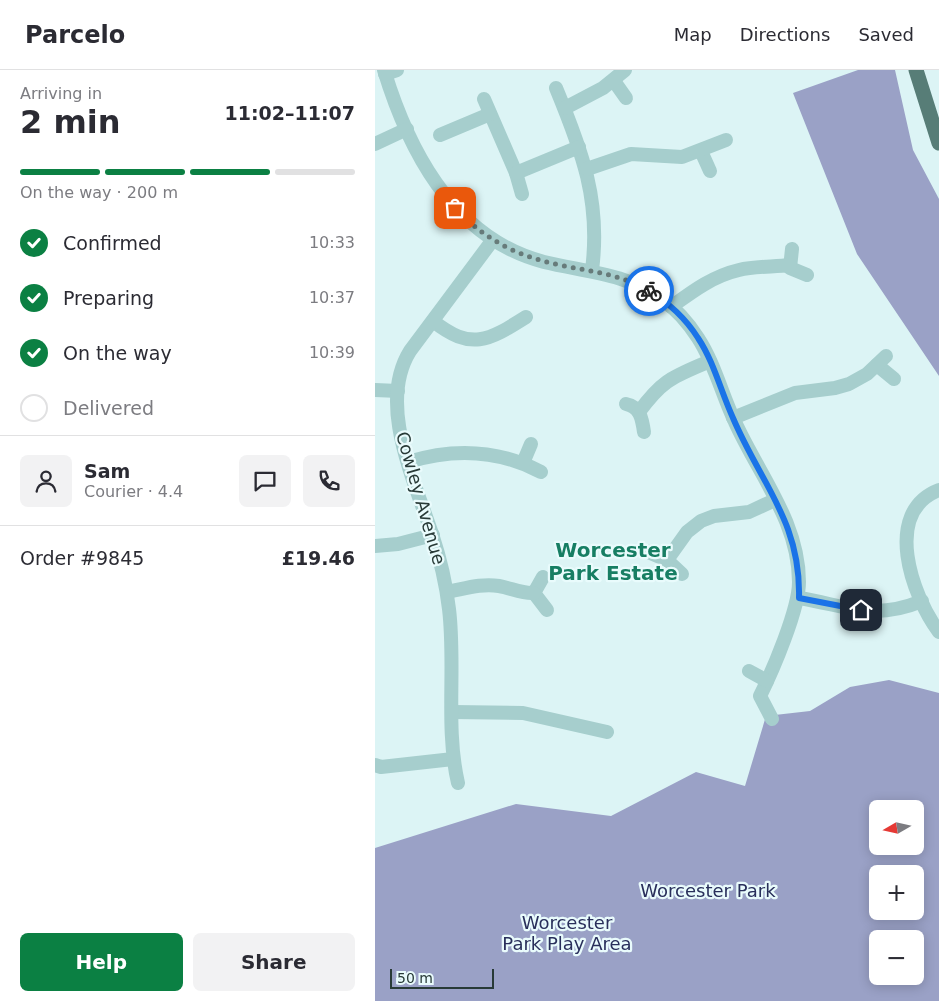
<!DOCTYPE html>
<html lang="en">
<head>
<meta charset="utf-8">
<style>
  :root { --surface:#fff; --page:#f2f2f3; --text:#2b2b33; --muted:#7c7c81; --line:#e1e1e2; --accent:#0b8043 }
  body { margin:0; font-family:"DejaVu Sans",sans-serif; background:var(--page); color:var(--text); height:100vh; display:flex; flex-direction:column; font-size:19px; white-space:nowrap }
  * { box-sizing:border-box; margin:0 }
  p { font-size:16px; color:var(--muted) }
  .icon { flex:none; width:28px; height:28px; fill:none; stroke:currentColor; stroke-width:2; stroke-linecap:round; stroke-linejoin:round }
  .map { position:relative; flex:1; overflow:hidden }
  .details { display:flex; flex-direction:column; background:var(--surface); width:375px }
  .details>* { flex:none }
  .needle { width:32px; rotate:261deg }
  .tools { position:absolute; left:494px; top:730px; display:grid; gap:10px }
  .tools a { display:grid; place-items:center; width:55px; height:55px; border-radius:8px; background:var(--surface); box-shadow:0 2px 12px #0003; font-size:25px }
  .scale { position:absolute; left:15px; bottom:12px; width:104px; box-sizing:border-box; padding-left:5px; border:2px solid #283a37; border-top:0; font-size:14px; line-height:18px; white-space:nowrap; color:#283a37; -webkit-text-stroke:4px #e9fbfc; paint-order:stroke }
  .pin { position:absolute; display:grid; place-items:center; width:42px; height:42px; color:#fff; margin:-21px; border-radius:10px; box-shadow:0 2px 8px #0006 }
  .courier { position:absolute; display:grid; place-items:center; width:50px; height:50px; margin:-25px; border:4px solid #1a73e8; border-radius:50%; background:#fff; color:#222; box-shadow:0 1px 6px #0007 }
  .headline em { font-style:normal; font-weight:800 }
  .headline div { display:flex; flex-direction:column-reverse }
  .headline { display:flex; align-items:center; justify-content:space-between; height:85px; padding:0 20px }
  h1 { font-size:32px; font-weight:800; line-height:38px }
  .bar { display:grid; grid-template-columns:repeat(4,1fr); gap:8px 5px; align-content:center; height:60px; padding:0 20px }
  .bar i { height:6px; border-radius:4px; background:var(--line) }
  .bar .active { background:var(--accent) }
  .bar p { grid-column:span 4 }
  .line { display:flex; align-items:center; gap:12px; padding:0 20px; border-top:1px solid var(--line) }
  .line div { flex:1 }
  .round { display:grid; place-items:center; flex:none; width:52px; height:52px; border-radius:8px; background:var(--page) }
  ol { padding:0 20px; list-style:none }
  li { display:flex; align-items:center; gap:15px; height:55px }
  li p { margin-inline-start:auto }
  li .icon { padding:5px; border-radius:50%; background:var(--accent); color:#fff; stroke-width:4 }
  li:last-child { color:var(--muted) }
  li i { width:28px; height:28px; border:2px solid var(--line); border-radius:50% }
  .button { display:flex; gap:10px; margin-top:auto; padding:10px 20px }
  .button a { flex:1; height:58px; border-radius:8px; background:var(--accent); color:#fff; font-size:20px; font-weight:800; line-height:58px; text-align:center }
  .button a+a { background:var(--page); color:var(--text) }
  header { display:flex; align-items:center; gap:30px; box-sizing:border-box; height:70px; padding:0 25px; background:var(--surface); border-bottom:1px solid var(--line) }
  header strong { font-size:24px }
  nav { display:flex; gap:28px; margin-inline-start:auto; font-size:18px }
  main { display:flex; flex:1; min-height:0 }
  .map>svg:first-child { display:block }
  .green { fill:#9aa1c6; fill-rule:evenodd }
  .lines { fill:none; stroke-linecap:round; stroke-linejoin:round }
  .minor { stroke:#a6cecd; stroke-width:14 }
  .major { stroke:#577d77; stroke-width:15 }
  .done { stroke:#677b7a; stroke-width:5; stroke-dasharray:0 9 }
  .route { stroke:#1a73e8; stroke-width:6 }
  .labels { text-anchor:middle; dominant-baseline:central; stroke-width:4.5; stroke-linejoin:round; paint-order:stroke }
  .street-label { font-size:18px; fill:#283a37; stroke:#e9fbfc }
  .park-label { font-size:18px; fill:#292f5b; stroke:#e9fbfc }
  .quarter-label { font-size:20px; font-weight:bold; fill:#177e63; stroke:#e9fbfc }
</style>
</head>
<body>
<header>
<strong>Parcelo</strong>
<nav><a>Map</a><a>Directions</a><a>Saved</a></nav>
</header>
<main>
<section class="details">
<div class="headline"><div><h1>2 min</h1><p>Arriving in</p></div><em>11:02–11:07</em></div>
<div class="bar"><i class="active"></i><i class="active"></i><i class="active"></i><i></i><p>On the way · 200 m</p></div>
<ol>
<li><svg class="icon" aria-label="check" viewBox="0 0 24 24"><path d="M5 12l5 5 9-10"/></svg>Confirmed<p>10:33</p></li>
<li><svg class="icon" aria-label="check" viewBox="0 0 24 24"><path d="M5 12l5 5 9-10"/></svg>Preparing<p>10:37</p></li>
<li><svg class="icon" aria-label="check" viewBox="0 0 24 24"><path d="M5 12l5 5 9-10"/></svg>On the way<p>10:39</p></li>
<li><i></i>Delivered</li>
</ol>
<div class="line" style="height:90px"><a class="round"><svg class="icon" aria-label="person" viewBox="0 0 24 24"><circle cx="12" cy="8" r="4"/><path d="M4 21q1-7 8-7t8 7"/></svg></a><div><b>Sam</b><p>Courier · 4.4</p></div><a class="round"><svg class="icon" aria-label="chat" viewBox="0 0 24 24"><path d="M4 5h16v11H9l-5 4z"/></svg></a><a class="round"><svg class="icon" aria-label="phone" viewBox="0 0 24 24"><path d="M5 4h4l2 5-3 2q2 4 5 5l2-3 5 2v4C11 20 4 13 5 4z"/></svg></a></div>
<div class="line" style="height:65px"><div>Order #9845</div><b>£19.46</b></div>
<div class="button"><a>Help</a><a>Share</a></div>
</section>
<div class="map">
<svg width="564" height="931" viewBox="0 0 564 931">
  <rect width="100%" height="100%" fill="#dcf4f5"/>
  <g class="green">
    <polygon points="483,0 520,0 538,80 564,129 564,306 482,184 418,23"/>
    <path d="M514,610L564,623V931H0V778L141,734L236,746L321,702L370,716L391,646L435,641L475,617ZM502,739H540V776H502ZM502,804H540V841H502ZM502,869H540V906H502Z"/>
  </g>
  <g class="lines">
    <g class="minor">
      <path d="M9,0C34,82 80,169 169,192C211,202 250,203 287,229C301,239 314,254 323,268C340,294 347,325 360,352C384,405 424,452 424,512C424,539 398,600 385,626L397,649"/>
      <polyline points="10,4 22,0"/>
      <polyline points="239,11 251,28"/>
      <path d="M181,18C207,81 226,131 217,200"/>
      <polyline points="109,29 141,103 147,124"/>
      <polyline points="190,38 228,18 250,0"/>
      <polyline points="65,65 115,44"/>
      <polyline points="0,74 32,59"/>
      <polyline points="326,81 335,101"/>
      <polyline points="212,99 256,84 307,87 351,70"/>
      <polyline points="141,103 204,77"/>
      <polyline points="417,179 415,198 432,205"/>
      <path d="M296,237C318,221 338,206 364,200C380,196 398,197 415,195"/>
      <path d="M58,251C96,281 113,271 151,247"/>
      <polyline points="502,295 519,309"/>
      <polyline points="0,320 23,321"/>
      <path d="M251,334C265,337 267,348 269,362"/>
      <path d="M264,342C288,309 298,307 335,291"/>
      <polyline points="358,348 420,323 460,318 474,314 492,304 511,286"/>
      <path d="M33,392C78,378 124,380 166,402"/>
      <polyline points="148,393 156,374"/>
      <path d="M564,420C507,442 537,526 564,562"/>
      <polyline points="0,476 23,474 58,465"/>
      <polyline points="271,481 292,490"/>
      <polyline points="307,504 292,490 312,462 326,451 339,446 374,442 400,430"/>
      <polyline points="168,507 159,523 172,540"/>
      <path d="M72,522C89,519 106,513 124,516C136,518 147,524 159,523"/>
      <path d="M424,528C473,536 498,551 547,531"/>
      <polyline points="374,601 392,611"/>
      <polyline points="78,642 148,643 232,662"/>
      <polyline points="0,695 6,697 78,689"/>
      <path d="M83,713C70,657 81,596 74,539C71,513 65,488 57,464C40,412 2,334 35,281L117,171"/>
    </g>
    <polyline class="major" points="541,0 564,73"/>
  </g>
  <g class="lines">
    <path class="done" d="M80,138C111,171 146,188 190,196C219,202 248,205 274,221"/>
    <path class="route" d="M274,221C294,233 311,249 323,268C339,292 346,322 358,348C386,414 426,452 424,528L486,540"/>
  </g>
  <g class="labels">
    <g class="street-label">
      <text transform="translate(46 428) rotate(74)">Cowley Avenue</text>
    </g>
    <g class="park-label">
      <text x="333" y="820">Worcester Park</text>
      <text x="192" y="852">Worcester<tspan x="192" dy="21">Park Play Area</tspan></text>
    </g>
    <g class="quarter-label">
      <text x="238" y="480">Worcester<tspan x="238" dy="23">Park Estate</tspan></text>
    </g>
  </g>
</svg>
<div class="tools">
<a><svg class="needle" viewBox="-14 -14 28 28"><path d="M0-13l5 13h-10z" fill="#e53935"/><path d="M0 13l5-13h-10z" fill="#7c7c81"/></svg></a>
<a>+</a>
<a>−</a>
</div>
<div class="scale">50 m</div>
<div class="pin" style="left:80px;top:138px;background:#ea580c"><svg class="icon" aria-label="bag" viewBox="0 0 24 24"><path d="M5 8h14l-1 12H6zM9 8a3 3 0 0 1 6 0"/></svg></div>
<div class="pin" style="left:486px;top:540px;background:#1f2937"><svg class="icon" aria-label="home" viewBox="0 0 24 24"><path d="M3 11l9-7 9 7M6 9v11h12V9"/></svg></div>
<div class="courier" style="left:274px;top:221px"><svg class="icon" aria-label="bike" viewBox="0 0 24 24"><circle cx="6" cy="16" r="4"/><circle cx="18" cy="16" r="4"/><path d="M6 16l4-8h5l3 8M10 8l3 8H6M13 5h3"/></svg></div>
</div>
</main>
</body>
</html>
